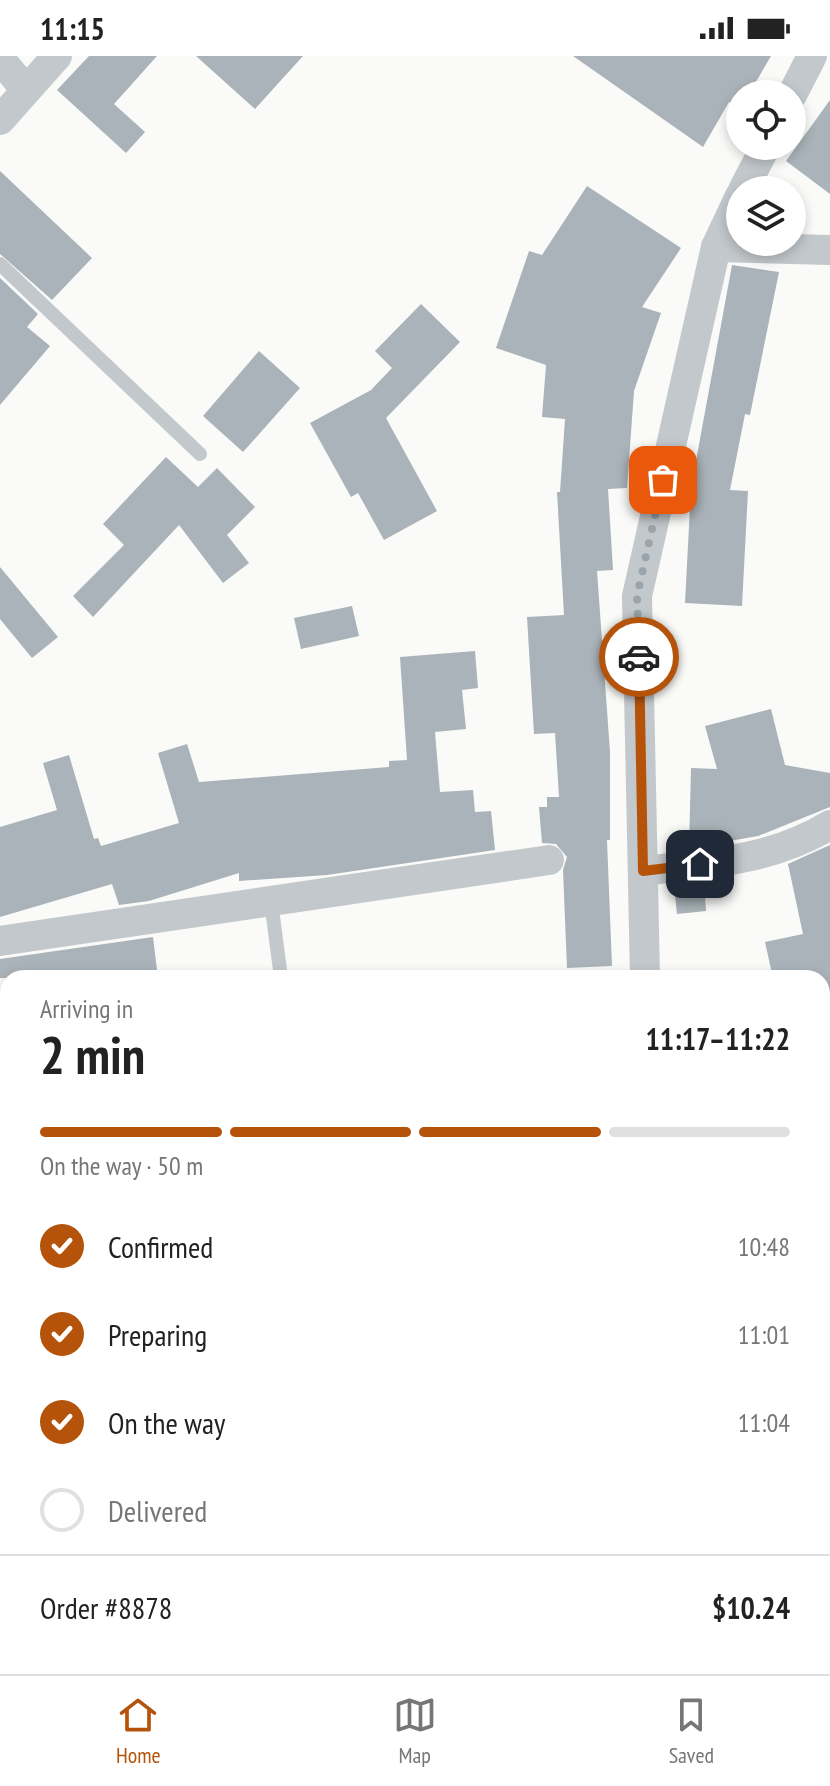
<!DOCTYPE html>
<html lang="en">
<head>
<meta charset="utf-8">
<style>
  :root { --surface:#fff; --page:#f2f2f2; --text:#222; --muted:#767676; --line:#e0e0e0; --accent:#b45309 }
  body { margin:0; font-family:"PT Sans Narrow",sans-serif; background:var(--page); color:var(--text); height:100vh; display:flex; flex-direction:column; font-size:30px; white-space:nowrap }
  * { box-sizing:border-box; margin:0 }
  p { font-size:26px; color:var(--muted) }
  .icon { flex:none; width:44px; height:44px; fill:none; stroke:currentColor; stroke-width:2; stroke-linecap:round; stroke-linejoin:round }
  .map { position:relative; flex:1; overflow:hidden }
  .sheet { position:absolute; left:0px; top:914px; width:830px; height:704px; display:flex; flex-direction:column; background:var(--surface); border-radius:24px 24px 0 0; box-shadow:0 4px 12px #0003 }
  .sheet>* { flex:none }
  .buttons { position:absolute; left:726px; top:24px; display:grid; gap:16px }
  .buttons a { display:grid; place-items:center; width:80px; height:80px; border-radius:50%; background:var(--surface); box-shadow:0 4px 12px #0003; font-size:40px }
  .pin { position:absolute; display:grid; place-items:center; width:68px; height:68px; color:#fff; margin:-34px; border-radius:16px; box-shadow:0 4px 12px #0006 }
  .courier { position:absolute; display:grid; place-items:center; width:80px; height:80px; margin:-40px; border:6px solid #b45309; border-radius:50%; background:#fff; color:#222; box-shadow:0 2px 10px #0007 }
  .overview em { font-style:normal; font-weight:600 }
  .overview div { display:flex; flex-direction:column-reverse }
  .overview { display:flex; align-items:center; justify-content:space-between; height:136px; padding:0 40px }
  h1 { font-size:52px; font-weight:600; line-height:60px }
  .bar { display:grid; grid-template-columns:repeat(4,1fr); gap:12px 8px; align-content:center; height:96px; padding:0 40px }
  .bar i { height:10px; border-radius:6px; background:var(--line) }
  .bar .active { background:var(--accent) }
  .bar p { grid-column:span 4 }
  .line { display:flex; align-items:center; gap:20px; padding:0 40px; border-top:2px solid var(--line) }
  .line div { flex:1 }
  ol { padding:0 40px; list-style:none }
  li { display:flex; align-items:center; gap:24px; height:88px }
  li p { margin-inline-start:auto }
  li .icon { padding:8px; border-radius:50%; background:var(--accent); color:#fff; stroke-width:4 }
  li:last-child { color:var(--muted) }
  li i { width:44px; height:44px; border:4px solid var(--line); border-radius:50% }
  .status { display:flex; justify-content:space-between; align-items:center; height:56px; padding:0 40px; background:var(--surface); direction:ltr }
  .status svg { height:22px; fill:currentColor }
  .tab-bar { display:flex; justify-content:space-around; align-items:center; height:112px; border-top:2px solid var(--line); background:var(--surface); font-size:22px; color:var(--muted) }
  .tab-bar a { display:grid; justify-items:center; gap:4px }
  .tab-bar .active { color:var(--accent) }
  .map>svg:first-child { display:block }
  .building { fill:#aab3b9 }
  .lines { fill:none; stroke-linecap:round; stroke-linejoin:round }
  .lane { stroke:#c3c8cc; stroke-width:14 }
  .street { stroke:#c3c8cc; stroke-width:30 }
  .done { stroke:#99a4ac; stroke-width:8; stroke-dasharray:0 14.4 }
  .route { stroke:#b45309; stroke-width:10 }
</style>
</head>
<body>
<div class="status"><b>11:15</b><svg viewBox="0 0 49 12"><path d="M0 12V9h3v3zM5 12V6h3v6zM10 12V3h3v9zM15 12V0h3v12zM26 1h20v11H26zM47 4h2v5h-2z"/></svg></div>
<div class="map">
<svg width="830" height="1618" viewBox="0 0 830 1618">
  <rect width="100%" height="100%" fill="#fafaf8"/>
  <g class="building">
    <polygon points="89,0 157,0 114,48 145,76 126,97 57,34"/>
    <polygon points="196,0 303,0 255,53"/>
    <polygon points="573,0 771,0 749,38 740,38 740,52 729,46 703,91"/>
    <polygon points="830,44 830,138 786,105"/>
    <polygon points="0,115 92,202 52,244 0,198"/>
    <polygon points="587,130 681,192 642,251 661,257 634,335 627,432 608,433 613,514 597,515 610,696 610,784 607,784 612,910 567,912 563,814 567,801 556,788 542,787 539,751 547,751 547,741 559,741 555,677 534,678 527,561 564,559 557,436 560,436 565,363 542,361 546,309 496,292 529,195 542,199"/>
    <polygon points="732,209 779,216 750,359 745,358 730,434 748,435 742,550 685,547 691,432"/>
    <polygon points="0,222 38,258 27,271 50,290 0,349"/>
    <polygon points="421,248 460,286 386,362 437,455 384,484 358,437 351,441 310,367 371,334 392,312 375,295"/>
    <polygon points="259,295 300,332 243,396 203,360"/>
    <polygon points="166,401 198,431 217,412 255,451 227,479 249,507 223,527 179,469 93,561 73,540 124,489 103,468"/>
    <polygon points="0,511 58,581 32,602 0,563"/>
    <polygon points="352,550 359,580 301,593 294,562"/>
    <polygon points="475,595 478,632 462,634 466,673 435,676 440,736 473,734 475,756 491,755 495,794 327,819 239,825 239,817 149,845 119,849 112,828 0,861 0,771 57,754 43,707 69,699 94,783 98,782 101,790 179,767 158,697 187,688 199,726 389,711 389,705 407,704 400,601"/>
    <polygon points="771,653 785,709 830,717 830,751 758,780 689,792 691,712 717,713 705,670"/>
    <polygon points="830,789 830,946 822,947 822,922 773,922 765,886 803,878 788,808"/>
    <polygon points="704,826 706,855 677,858 674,830"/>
    <polygon points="153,881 158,922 0,922 0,903"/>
  </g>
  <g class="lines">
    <g class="lane">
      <polyline points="0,208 200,398"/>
      <polyline points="271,845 281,922"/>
      <polyline points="822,1246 830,1243"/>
    </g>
    <g class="street">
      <polyline points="0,3 26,34"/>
      <polyline points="792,39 812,0"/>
      <polyline points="0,64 57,0"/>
      <polyline points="743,134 766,90"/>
      <polyline points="716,191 830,194"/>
      <path d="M643,815C711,807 770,805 830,769"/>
      <polyline points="0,885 549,804"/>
      <polyline points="645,922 637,540 716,191 740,140"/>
      <polyline points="0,1447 8,1465"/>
      <polyline points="70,1610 73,1618"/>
      <polyline points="686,1610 687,1618"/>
    </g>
  </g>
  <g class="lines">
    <polyline class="done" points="639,601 637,540 663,424"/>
    <polyline class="route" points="639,601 643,815 700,808"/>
  </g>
</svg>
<div class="buttons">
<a><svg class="icon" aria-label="locate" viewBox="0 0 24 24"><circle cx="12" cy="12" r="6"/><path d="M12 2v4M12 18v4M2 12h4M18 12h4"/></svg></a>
<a><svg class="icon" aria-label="layers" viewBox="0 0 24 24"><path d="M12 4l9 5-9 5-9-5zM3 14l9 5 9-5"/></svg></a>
</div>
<div class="pin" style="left:663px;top:424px;background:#ea580c"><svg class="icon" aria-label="bag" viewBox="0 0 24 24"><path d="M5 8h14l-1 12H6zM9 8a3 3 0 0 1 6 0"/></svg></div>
<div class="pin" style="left:700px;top:808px;background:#1f2937"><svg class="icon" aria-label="home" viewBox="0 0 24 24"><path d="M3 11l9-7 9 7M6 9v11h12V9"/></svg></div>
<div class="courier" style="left:639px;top:601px"><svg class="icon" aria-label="car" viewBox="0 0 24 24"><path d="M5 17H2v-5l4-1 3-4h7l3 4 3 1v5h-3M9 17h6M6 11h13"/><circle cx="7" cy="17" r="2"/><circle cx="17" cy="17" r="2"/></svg></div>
<section class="sheet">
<div class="overview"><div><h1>2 min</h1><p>Arriving in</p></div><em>11:17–11:22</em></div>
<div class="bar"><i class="active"></i><i class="active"></i><i class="active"></i><i></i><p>On the way · 50 m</p></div>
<ol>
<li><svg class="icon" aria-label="check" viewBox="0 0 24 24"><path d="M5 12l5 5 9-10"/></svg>Confirmed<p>10:48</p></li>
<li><svg class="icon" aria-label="check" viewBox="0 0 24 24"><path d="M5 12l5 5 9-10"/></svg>Preparing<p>11:01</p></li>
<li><svg class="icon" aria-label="check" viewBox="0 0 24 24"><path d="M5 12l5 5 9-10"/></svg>On the way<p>11:04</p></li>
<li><i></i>Delivered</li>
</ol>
<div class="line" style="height:104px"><div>Order #8878</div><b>$10.24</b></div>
</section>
</div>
<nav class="tab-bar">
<a class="active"><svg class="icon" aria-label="home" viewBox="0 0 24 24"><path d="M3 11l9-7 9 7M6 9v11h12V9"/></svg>Home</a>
<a><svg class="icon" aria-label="map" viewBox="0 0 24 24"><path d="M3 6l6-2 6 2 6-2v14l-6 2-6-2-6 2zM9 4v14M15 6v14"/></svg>Map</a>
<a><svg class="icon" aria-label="saved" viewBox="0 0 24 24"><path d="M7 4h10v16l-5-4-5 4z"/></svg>Saved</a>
</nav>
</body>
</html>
